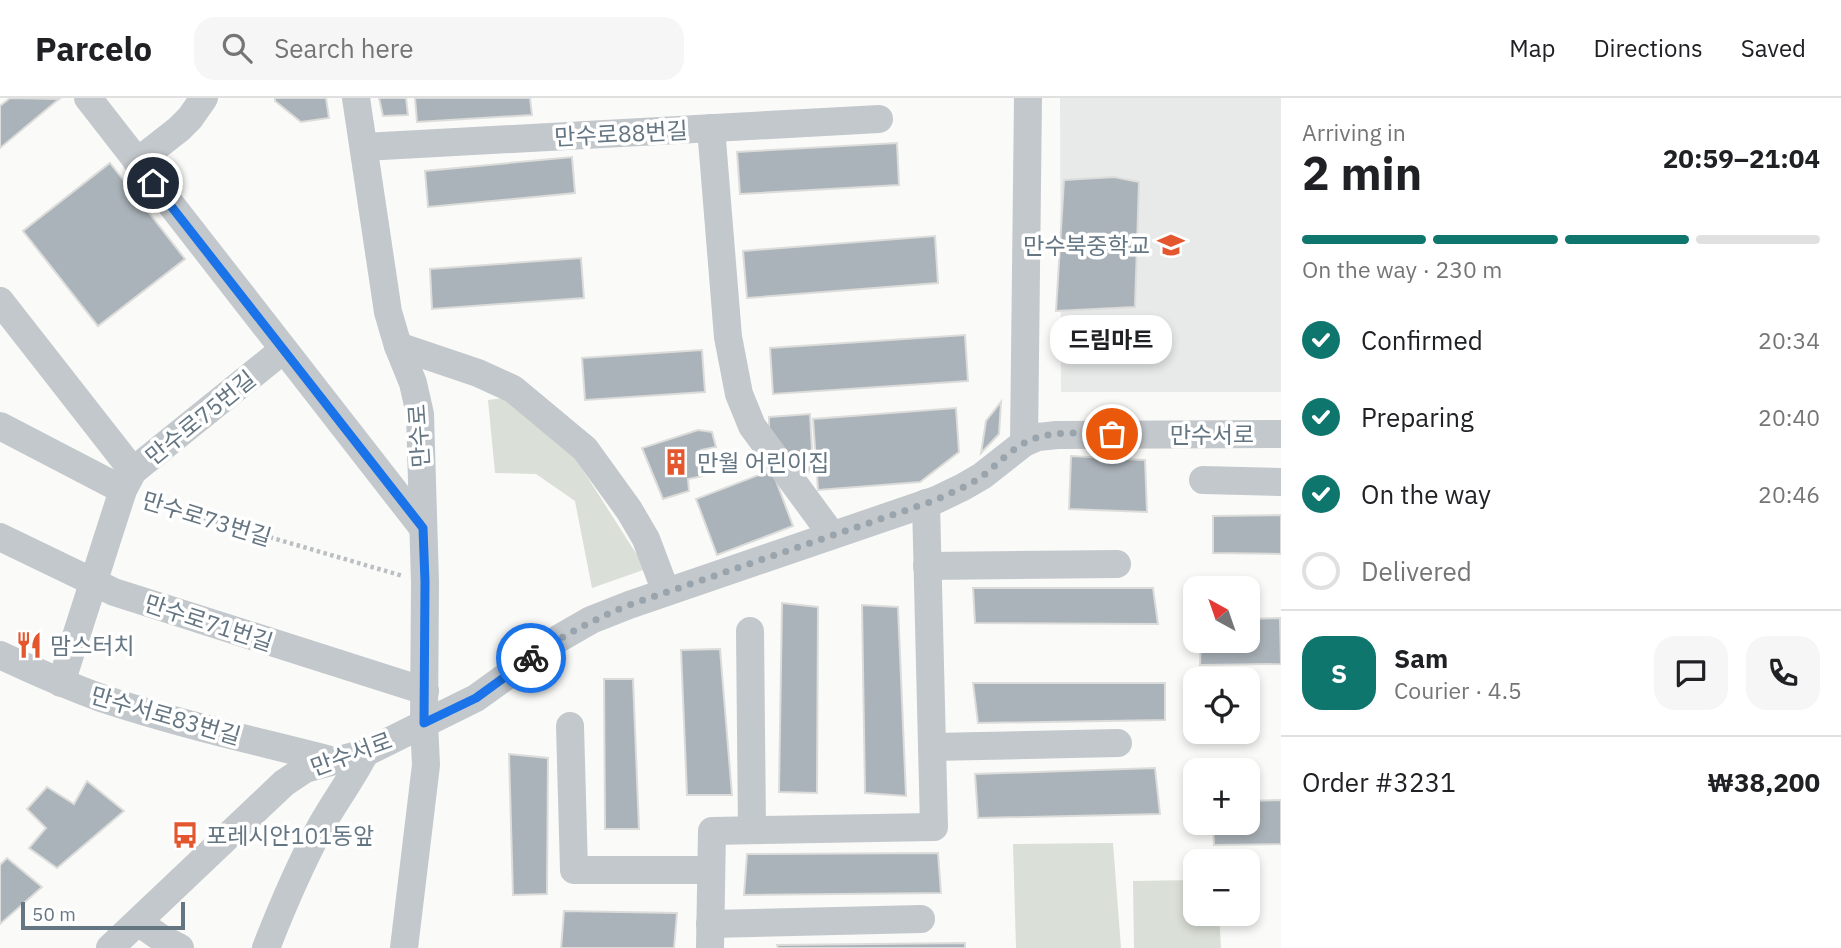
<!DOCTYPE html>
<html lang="en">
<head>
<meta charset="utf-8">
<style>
  :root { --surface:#fff; --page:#f6f6f6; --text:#202124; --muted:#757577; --line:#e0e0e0; --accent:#0f766e }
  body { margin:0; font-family:"IBM Plex Sans","Noto Sans KR",sans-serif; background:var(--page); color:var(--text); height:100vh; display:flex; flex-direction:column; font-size:26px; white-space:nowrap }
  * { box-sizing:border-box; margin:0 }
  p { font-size:23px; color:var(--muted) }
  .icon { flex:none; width:38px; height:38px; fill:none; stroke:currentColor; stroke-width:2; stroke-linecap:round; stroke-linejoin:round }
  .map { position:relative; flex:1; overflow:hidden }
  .side { display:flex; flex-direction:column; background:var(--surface); width:560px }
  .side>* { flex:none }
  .needle { width:46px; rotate:320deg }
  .fabs { position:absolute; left:1183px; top:478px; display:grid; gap:14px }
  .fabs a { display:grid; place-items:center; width:77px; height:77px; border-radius:14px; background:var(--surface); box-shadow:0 4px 10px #0003; font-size:35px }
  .scale { position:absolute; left:21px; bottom:18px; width:164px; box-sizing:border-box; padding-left:7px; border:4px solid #657683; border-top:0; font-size:19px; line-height:24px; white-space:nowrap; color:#657683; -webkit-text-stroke:5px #fff; paint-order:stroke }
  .pin { position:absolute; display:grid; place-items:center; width:60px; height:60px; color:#fff; margin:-30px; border:4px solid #fff; border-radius:50%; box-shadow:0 2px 7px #0007 }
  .courier { position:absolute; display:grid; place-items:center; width:70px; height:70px; margin:-35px; border:5px solid #1a73e8; border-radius:50%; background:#fff; color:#222; box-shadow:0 2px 9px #0007 }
  .bubble { position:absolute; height:49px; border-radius:21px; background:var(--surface); box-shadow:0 4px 10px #0003; font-size:23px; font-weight:700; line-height:49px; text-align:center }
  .summary em { font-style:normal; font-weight:700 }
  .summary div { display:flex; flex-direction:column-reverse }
  .summary { display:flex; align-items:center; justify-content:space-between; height:119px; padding:0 21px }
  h1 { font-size:46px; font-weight:700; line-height:52px }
  .bar { display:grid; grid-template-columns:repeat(4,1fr); gap:10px 7px; align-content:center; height:84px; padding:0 21px }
  .bar i { height:9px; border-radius:5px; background:var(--line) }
  .bar .on { background:var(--accent) }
  .bar p { grid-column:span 4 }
  .line { display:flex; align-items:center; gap:18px; padding:0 21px; border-top:2px solid var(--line) }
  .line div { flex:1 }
  .round { display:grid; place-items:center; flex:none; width:74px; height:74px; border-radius:21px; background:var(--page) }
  ol { padding:0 21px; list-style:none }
  li { display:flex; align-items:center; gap:21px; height:77px }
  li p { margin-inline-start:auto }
  li .icon { padding:7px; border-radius:50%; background:var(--accent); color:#fff; stroke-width:4 }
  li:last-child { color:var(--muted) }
  li i { width:38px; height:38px; border:4px solid var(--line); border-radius:50% }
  header { display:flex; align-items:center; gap:42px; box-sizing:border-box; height:98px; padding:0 35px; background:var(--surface); border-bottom:2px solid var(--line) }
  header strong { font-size:33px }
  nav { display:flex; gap:38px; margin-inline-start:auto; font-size:24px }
  .search { width:490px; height:63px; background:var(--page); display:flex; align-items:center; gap:18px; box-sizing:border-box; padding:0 24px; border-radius:21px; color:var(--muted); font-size:26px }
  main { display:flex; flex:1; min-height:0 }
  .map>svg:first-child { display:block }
  .built { fill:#e8e9e9 }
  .green { fill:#dadfd7 }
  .building { fill:#aab3b9; stroke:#dcdcda; stroke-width:2 }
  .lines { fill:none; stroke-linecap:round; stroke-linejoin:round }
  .path { stroke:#bbbfc2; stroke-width:4.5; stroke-dasharray:3.5 3.5; stroke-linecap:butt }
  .minor { stroke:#c3c8cc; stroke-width:28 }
  .done { stroke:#99a4ac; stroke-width:7; stroke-dasharray:0 12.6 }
  .route { stroke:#1a73e8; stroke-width:9 }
  .labels { text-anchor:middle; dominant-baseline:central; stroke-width:7; stroke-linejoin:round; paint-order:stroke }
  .street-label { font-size:23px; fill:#657683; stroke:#fff }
  .poi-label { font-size:23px; fill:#657683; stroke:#fff; text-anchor:start }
</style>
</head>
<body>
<header>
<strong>Parcelo</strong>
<div class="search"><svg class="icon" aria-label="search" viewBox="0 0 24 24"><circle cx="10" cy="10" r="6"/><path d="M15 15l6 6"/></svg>Search here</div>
<nav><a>Map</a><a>Directions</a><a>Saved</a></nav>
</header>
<main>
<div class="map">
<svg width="1281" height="850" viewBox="0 0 1281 850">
  <rect width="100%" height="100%" fill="#fafaf8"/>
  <polygon class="built" points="1060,0 1281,0 1281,294 1061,294"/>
  <g class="green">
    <polygon points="513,299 565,344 646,471 592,490 575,403 536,376 495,375 488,302"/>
    <polygon points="1113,745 1121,850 1016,850 1013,746"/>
    <polygon points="1195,782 1195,816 1219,816 1221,850 1134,850 1133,783"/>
  </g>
  <g class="building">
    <polygon points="10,0 59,1 0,50 0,8"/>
    <polygon points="275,0 326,0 329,20 301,24 275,3"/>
    <polygon points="379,0 406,0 408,17 383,18"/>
    <polygon points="415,0 530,0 532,17 417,24"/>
    <polygon points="897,45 899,87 740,96 737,54"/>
    <polygon points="572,59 575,95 428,109 425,73"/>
    <polygon points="110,65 185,161 98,228 23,133"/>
    <polygon points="1114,79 1139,84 1135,209 1056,213 1064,82"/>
    <polygon points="935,138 938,185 747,200 743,153"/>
    <polygon points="581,160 584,200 432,211 430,171"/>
    <polygon points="965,237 968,283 773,296 770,250"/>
    <polygon points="702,252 705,294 585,302 582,260"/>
    <polygon points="1001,304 999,336 981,355 986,323"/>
    <polygon points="956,310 959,354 920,384 818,392 813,321"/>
    <polygon points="810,316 813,371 801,381 769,331 769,319"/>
    <polygon points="698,332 712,334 716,349 701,352 708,377 688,381 689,393 663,401 642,350"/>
    <polygon points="1071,358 1145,362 1147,414 1069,411"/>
    <polygon points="772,372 793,428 717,457 696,401"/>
    <polygon points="1281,417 1281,456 1213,455 1213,418"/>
    <polygon points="973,490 1153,490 1158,526 975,525"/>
    <polygon points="782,505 818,509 817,695 779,694"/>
    <polygon points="862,507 898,509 906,698 865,695"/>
    <polygon points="1280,520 1281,566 1200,567 1201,542 1248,542 1248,521"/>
    <polygon points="720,551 732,697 687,697 681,552"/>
    <polygon points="604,581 633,581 639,731 605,731"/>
    <polygon points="973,585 1165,585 1165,622 978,625"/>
    <polygon points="509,656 548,660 547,796 513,797"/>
    <polygon points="1155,670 1160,716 978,720 975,676"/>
    <polygon points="87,683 124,713 57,770 29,750 46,730 27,711 47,689 74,706"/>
    <polygon points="1281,702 1281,746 1214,747 1213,724 1248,724 1248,703"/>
    <polygon points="938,755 941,795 744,797 747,756"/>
    <polygon points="7,760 42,789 0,826 0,767"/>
    <polygon points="564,813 677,815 674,850 561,850"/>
    <polygon points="965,845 965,850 778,850 777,847"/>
  </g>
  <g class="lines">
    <polyline class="path" points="142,402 403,478"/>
    <g class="minor">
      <polyline points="88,0 423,430"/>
      <polyline points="356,0 388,214 398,248 413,285 420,316 425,484 424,625 426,667 404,850"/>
      <polyline points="711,30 728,239 739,296 752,328 832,437"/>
      <polyline points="364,49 879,21"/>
      <polyline points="137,64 179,31 190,20 204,0"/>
      <polyline points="0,203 133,373"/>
      <polyline points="398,248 478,275 513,291 585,351 629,412 646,441 666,494"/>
      <polyline points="0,328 123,392"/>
      <polyline points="1024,345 1028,0"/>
      <polyline points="1203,382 1281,384"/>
      <polyline points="0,439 114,494 425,593"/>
      <polyline points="927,468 1117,466"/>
      <polyline points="750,533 752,732"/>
      <path d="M0,557C34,573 68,588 104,601C179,626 257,643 334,663"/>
      <polyline points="61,585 123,392 133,373 283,252"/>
      <polyline points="570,628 574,772 711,772"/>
      <polyline points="932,649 1118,645"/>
      <polyline points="138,824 161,840 180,850"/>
      <polyline points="710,826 921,821"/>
      <polyline points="110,850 284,685 305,671 365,655 476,600 558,541 591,522 629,507 936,402 963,389 982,378 1024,345 1038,339 1057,337 1281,336"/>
      <path d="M266,850C282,809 299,769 320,730C334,704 352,681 365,655"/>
      <polyline points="710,850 712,733 934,729 926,405"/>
    </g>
  </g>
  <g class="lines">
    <path class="done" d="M531,560C563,537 593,522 629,507L936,402C952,394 969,388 984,377C1000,364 1016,346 1036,340C1059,332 1088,336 1112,336"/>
    <polyline class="route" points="153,85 423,430 425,484 424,625 476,600 531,560"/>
  </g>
  <defs>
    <symbol id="school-bare" viewBox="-9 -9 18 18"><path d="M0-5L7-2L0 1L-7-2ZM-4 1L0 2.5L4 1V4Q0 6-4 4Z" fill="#e4572e" stroke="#fff" stroke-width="2.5" paint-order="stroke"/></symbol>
    <symbol id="building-bare" viewBox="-9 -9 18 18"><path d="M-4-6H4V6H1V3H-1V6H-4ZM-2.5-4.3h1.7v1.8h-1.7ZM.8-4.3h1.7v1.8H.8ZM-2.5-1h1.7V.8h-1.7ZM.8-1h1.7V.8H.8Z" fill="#e4572e" stroke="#fff" stroke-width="2.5" paint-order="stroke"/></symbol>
    <symbol id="restaurant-bare" viewBox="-9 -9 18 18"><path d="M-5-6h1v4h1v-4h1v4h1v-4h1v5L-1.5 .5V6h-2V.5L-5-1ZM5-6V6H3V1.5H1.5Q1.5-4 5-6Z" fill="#e4572e" stroke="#fff" stroke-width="2.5" paint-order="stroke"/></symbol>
    <symbol id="bus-bare" viewBox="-9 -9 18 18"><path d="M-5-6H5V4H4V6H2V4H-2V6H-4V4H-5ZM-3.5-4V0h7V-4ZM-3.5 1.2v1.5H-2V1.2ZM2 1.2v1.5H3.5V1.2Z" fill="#e4572e" stroke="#fff" stroke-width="2.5" paint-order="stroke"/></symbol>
  </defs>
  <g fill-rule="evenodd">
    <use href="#school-bare" x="1152" y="128" width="38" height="38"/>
    <use href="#building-bare" x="657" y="345" width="38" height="38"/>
    <use href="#restaurant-bare" x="10" y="528" width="38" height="38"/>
    <use href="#bus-bare" x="166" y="718" width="38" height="38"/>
  </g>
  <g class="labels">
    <g class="street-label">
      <text transform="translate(621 35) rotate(-3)">만수로88번길</text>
      <text transform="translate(200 319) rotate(-39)">만수로75번길</text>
      <text x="1212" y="336">만수서로</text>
      <text transform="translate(418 338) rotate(-94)">만수로</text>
      <text transform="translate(207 420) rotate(17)">만수로73번길</text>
      <text transform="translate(209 524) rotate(18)">만수로71번길</text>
      <text transform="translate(166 617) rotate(16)">만수서로83번길</text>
      <text transform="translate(351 655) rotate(-20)">만수서로</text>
    </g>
    <g class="poi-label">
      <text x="1150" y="147" text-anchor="end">만수북중학교</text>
      <text x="697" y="364">만월 어린이집</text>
      <text x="50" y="547">맘스터치</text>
      <text x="206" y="737">포레시안101동앞</text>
    </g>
  </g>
</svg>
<div class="fabs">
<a><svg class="needle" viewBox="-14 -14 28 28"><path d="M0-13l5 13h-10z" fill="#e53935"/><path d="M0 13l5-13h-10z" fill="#757577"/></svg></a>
<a><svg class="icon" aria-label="locate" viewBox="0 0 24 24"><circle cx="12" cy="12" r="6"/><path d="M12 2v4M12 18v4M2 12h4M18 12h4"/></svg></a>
<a>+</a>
<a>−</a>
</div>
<div class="scale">50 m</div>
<div class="pin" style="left:1112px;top:336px;background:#ea580c"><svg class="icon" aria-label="bag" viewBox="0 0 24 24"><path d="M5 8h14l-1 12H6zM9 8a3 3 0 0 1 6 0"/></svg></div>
<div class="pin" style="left:153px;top:85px;background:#1f2937"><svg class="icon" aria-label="home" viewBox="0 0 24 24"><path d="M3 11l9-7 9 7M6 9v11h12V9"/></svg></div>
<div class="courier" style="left:531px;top:560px"><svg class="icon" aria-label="bike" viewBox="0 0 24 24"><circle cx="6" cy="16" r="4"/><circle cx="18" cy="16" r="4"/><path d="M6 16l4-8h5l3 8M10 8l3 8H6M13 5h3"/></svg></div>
<div class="bubble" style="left:1050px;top:217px;width:122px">드림마트</div>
</div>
<section class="side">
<div class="summary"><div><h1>2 min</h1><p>Arriving in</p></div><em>20:59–21:04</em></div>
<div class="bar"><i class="on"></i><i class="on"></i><i class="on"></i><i></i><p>On the way · 230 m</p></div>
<ol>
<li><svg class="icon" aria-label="check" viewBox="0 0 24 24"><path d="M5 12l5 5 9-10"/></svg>Confirmed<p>20:34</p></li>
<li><svg class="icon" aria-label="check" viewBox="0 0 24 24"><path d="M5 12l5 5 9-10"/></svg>Preparing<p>20:40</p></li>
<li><svg class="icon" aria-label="check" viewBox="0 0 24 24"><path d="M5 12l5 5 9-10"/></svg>On the way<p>20:46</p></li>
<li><i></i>Delivered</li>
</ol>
<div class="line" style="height:126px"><b class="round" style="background:var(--accent);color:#fff">S</b><div><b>Sam</b><p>Courier · 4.5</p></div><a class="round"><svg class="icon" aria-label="chat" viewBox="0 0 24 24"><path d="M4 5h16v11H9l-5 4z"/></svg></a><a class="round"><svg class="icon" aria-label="phone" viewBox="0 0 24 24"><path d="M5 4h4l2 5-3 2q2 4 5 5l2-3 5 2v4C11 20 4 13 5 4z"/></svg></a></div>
<div class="line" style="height:91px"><div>Order #3231</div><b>₩38,200</b></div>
</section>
</main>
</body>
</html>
